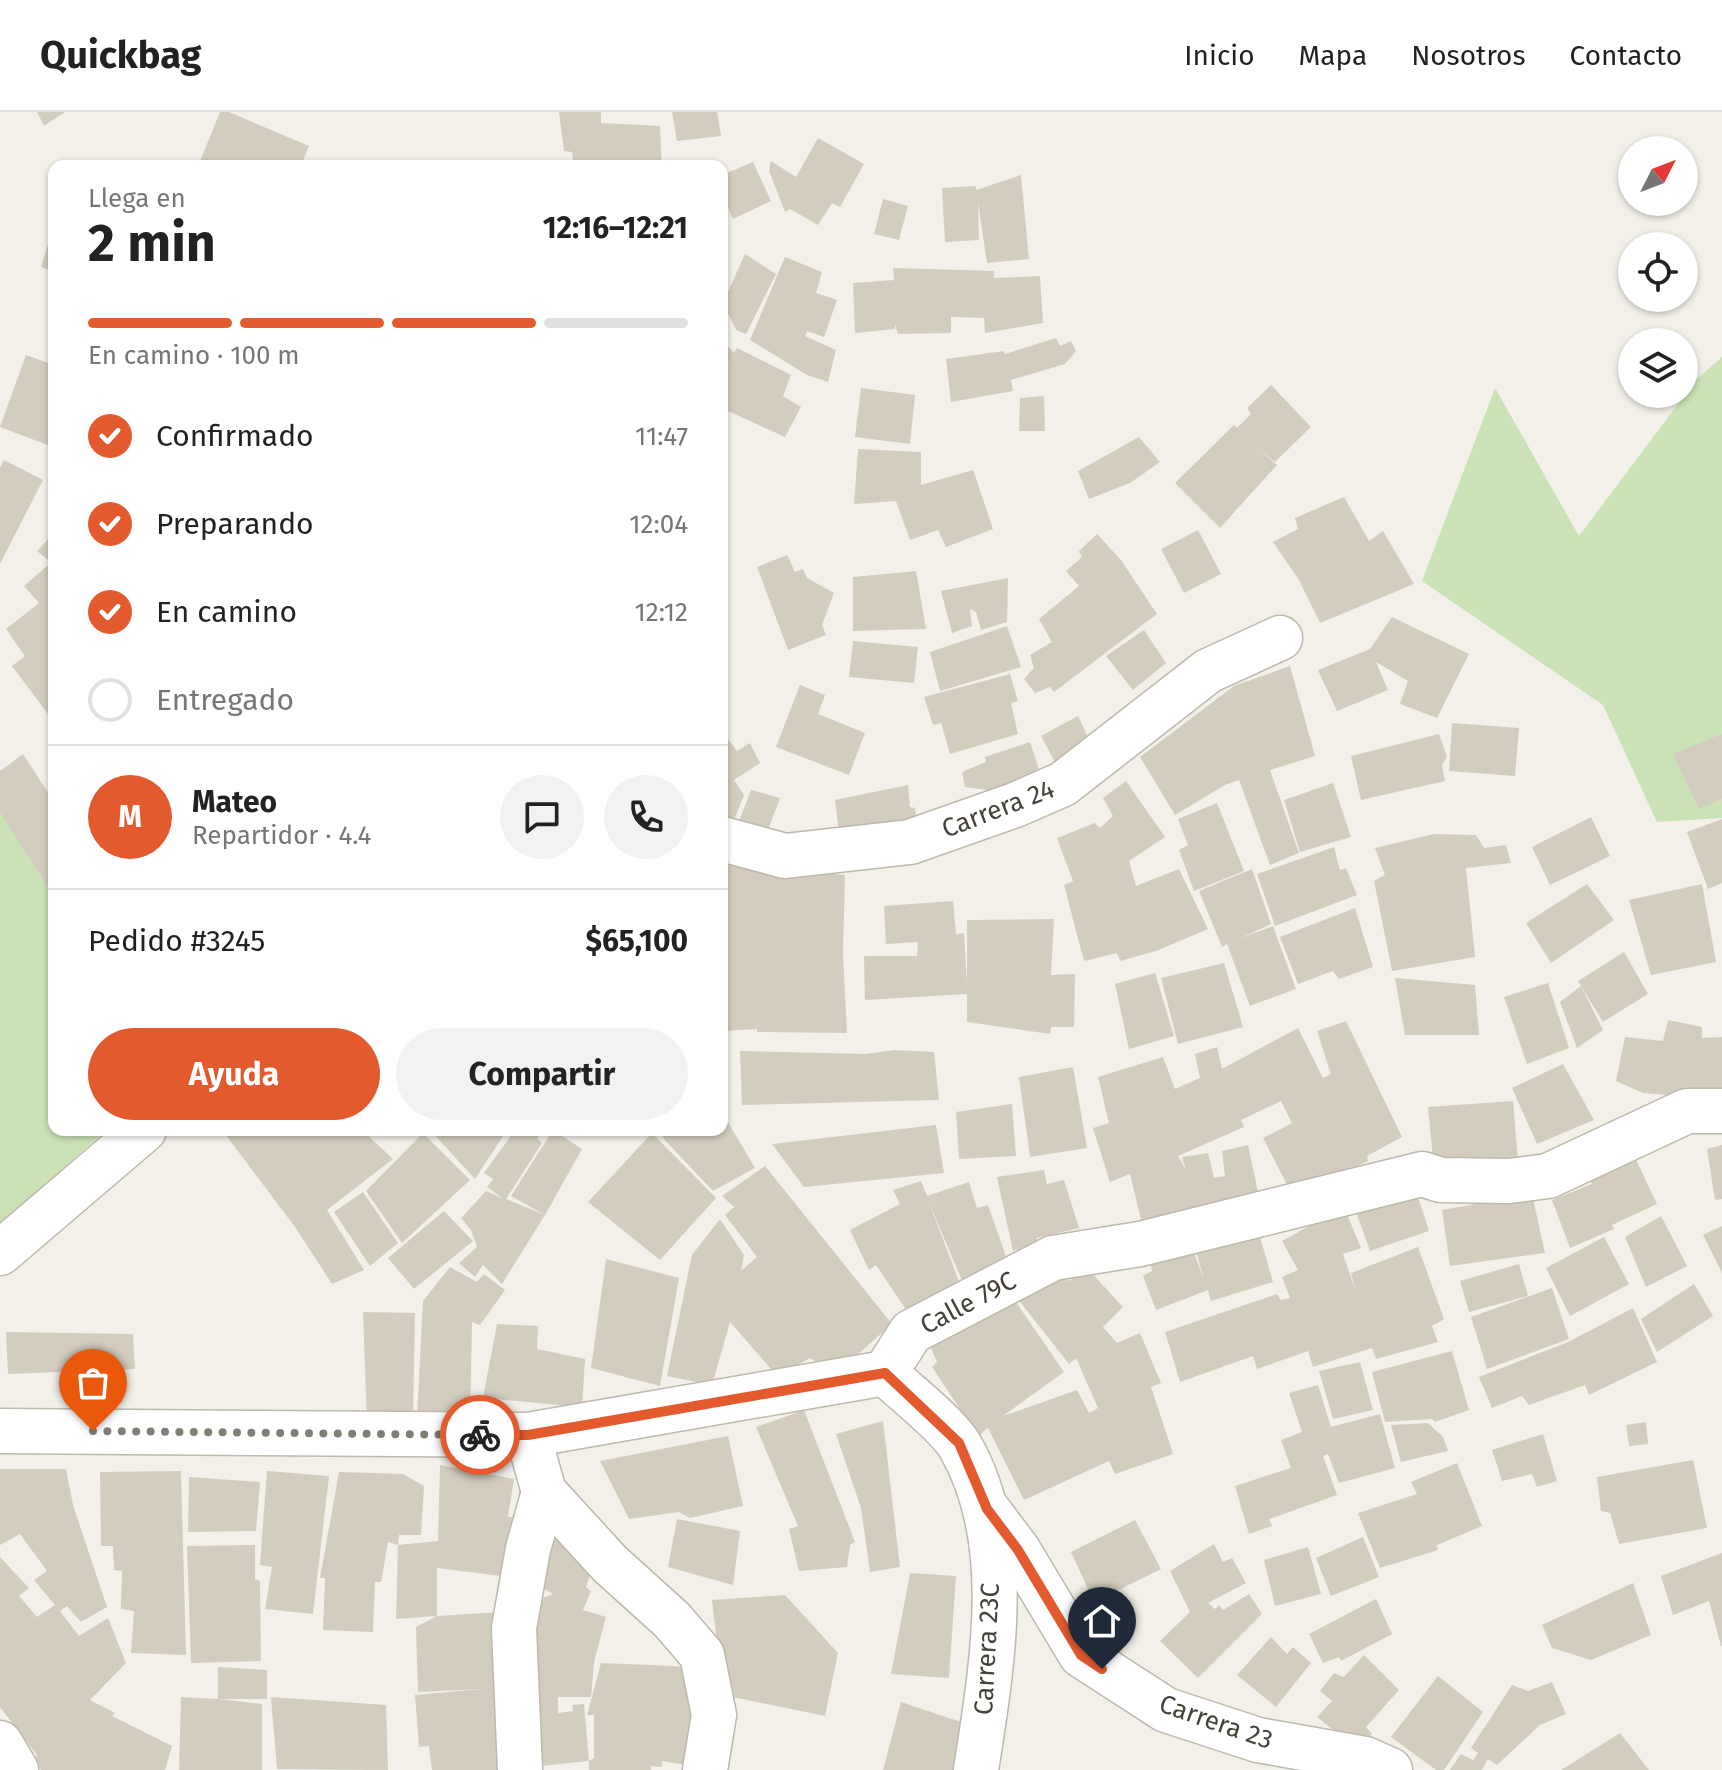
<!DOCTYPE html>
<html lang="es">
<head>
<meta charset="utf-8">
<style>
  :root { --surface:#fff; --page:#f2f2f2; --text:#222; --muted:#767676; --line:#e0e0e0; --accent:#e35a2f }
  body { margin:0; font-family:"Fira Sans",sans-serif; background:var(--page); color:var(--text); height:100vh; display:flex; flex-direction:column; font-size:30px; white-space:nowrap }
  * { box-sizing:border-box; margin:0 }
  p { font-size:26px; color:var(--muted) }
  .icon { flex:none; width:44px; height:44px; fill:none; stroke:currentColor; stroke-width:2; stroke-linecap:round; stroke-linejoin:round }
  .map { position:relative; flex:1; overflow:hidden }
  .drawer { position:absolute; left:48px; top:48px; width:680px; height:976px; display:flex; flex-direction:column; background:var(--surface); border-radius:16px; box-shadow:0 2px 6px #0004 }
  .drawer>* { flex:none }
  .needle { width:52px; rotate:48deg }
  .buttons { position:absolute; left:1618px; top:24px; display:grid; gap:16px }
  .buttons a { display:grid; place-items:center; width:80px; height:80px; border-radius:50%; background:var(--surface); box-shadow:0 2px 6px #0004; font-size:40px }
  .pin { position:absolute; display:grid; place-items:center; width:68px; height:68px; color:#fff; margin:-82px -34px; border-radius:50% 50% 50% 0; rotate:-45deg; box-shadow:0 0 8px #0007 }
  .pin .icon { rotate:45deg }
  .courier { position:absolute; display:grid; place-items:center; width:80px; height:80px; margin:-40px; border:6px solid #e35a2f; border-radius:50%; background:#fff; color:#222; box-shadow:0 2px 10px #0007 }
  .head em { font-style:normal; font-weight:700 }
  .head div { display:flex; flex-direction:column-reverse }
  .head { display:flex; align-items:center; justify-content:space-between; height:136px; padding:0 40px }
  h1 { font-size:52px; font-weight:700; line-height:60px }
  .bar { display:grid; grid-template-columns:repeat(4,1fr); gap:12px 8px; align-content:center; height:96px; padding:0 40px }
  .bar i { height:10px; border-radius:6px; background:var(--line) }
  .bar .on { background:var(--accent) }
  .bar p { grid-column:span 4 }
  .line { display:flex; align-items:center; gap:20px; padding:0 40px; border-top:2px solid var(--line) }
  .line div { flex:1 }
  .round { display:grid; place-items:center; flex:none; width:84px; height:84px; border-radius:42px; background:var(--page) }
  ol { padding:0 40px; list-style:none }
  li { display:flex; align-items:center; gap:24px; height:88px }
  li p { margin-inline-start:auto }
  li .icon { padding:8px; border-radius:50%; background:var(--accent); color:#fff; stroke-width:4 }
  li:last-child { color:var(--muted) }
  li i { width:44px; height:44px; border:4px solid var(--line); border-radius:50% }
  .cta { display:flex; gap:16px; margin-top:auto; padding:16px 40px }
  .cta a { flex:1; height:92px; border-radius:48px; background:var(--accent); color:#fff; font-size:32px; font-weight:700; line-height:92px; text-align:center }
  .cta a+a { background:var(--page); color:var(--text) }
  header { display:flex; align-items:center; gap:48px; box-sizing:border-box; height:112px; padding:0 40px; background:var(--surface); border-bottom:2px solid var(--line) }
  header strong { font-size:38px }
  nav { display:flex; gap:44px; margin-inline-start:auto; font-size:28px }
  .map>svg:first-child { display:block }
  .green { fill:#cae2b6 }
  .building { fill:#d3cdbf }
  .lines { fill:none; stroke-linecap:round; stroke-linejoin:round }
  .minor-casing { stroke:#bdb9ac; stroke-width:47 }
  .minor { stroke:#fff; stroke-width:44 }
  .done { stroke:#827e76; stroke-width:8; stroke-dasharray:0 14.4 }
  .route { stroke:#e35a2f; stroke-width:10 }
  .labels { text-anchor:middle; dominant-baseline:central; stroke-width:8; stroke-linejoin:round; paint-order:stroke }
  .street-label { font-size:26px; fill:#454138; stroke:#fff }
</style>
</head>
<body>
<header>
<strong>Quickbag</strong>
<nav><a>Inicio</a><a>Mapa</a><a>Nosotros</a><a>Contacto</a></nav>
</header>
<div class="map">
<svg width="1722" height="1658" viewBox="0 0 1722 1658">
  <rect width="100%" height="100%" fill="#f2f0e9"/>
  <g class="green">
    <polygon points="1722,245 1722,706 1657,710 1603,593 1422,469 1495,276 1579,424 1696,268"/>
    <polygon points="0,694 54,746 54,1018 106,1018 0,1113"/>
  </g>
  <g class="building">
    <polygon points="37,0 65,0 44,14"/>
    <polygon points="220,0 229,0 309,34 301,54 198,54"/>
    <polygon points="559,0 601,0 601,11 660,14 662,54 574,54 572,40 564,39"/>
    <polygon points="672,0 717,0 721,24 677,29"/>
    <polygon points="818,26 864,52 840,95 832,91 818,113 790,97 785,100 769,59 771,49 796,65"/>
    <polygon points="753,50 771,89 733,107 722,81 722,63"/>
    <polygon points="1021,63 1029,147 987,151 978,91 979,128 945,130 942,76 976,74 976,78"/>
    <polygon points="883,87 908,94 899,128 874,122"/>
    <polygon points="53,116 54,116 54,160 41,155"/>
    <polygon points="745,142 776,162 746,222 736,218 723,191"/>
    <polygon points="785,145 822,160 816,181 837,188 824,225 807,219 805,224 836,238 828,270 807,263 750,228"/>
    <polygon points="893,156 994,159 994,166 1040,164 1043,211 985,221 984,206 951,205 951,221 898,222 895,212 895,217 855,221 853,171 894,168"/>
    <polygon points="1056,226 1060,234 1071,229 1076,239 1065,252 1011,268 1013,279 951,290 946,247 1004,239 1005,242"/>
    <polygon points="722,227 734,241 737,236 791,263 783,284 801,295 785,325 728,299 722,305 722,262 729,250 722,255"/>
    <polygon points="26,243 54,253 53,335 0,315"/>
    <polygon points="1271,273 1311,315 1275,350 1258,336 1277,353 1220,416 1175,371 1234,313 1237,316 1251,302 1247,296"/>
    <polygon points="861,276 915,283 910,332 855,325"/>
    <polygon points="1044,284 1045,319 1019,319 1020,286"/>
    <polygon points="1139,325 1160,350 1130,371 1089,387 1078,359"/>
    <polygon points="858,337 921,340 921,373 973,358 993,417 946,435 938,418 910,428 896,389 854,392"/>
    <polygon points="4,348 43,368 0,452 0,356"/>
    <polygon points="1344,385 1369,429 1383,419 1414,472 1320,511 1299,468 1273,430 1298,417 1295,406"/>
    <polygon points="1198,418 1221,462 1184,481 1161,437"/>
    <polygon points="54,421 54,453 37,439"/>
    <polygon points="1097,422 1121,448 1157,502 1054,580 1050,575 1035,581 1024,567 1034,556 1030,543 1052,530 1039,507 1079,474 1066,459 1082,445 1079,439"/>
    <polygon points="787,443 795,460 803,457 807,466 834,481 822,513 826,523 788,538 757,455"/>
    <polygon points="47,454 54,459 54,610 12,554 25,544 6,517 39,491 24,474"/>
    <polygon points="916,459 926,517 853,519 853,465"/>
    <polygon points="1008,466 1007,510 981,518 976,500 970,497 972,514 952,521 941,479"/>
    <polygon points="1392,505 1469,542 1437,606 1400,592 1408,569 1376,550 1388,578 1337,599 1318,558 1370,537"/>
    <polygon points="1007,514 1021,555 940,579 930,540"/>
    <polygon points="1144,518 1166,551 1133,578 1106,544"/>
    <polygon points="853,529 918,535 914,571 849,565"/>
    <polygon points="1290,554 1315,644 1270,658 1299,741 1270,753 1239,668 1225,673 1175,703 1140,645 1234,574"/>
    <polygon points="1010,562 1018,589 1011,591 1018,622 950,642 941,611 933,613 924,585"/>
    <polygon points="800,573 825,583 818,602 865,621 849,663 776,635"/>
    <polygon points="1078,604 1094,638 1058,656 1041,624"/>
    <polygon points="1452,611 1519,616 1515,664 1449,659"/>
    <polygon points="722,619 737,639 750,631 760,651 734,668 744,683 733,711 722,719"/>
    <polygon points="1439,622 1447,645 1442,653 1445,669 1361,688 1351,644"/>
    <polygon points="1722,622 1722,687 1699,697 1673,642"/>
    <polygon points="1030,630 1042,667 994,679 965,675 962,660 986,650 985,645"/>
    <polygon points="23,642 54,690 54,785 0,700 0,659"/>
    <polygon points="1126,669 1165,725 1129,749 1136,774 1179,757 1208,817 1156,839 1120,849 1117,841 1084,849 1064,773 1073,769 1057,726 1095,711 1100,716 1113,704 1103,686"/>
    <polygon points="1333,671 1351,725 1300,740 1284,688"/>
    <polygon points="908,673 910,695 915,696 917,708 840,728 835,688"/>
    <polygon points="751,678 780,686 763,731 734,722"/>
    <polygon points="1217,691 1244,759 1194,779 1179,738 1188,733 1178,707"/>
    <polygon points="1591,705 1610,744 1550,773 1532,735"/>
    <polygon points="1722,707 1722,771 1708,777 1687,720"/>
    <polygon points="1434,722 1476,723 1484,736 1506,733 1511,751 1466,756 1475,845 1392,859 1374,769 1385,763 1375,736"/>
    <polygon points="1334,735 1340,758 1346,756 1357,783 1275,814 1257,762"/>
    <polygon points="722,753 845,763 843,842 847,921 757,920 757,917 722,919"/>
    <polygon points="1252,757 1271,812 1241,826 1273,814 1296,877 1250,894 1227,832 1222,835 1199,779"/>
    <polygon points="1587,772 1614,808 1551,851 1526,811"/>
    <polygon points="1702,772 1716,850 1651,863 1629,788"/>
    <polygon points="953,789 956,822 964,821 967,871 967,808 1054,807 1051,863 1075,862 1074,915 1051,915 1050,922 967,910 967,882 865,888 864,844 917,844 918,830 886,832 884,794"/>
    <polygon points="1355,796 1373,855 1339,867 1333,859 1298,872 1280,825"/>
    <polygon points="1624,840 1648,882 1603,910 1578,869"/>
    <polygon points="1224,851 1243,915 1178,932 1161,866"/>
    <polygon points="1155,861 1174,924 1129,937 1115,872"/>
    <polygon points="1395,866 1475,873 1479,923 1405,923"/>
    <polygon points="1548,871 1569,936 1527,952 1504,885"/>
    <polygon points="1581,874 1603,918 1577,936 1560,890"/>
    <polygon points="1668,908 1702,915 1702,926 1722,925 1722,978 1704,986 1643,981 1616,969 1625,925 1663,929"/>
    <polygon points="1346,909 1402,1025 1367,1044 1368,1049 1324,1070 1320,1064 1291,1080 1263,1026 1292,1011 1281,989 1241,1008 1244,1015 1178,1044 1186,1058 1182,1045 1208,1041 1214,1066 1225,1064 1222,1039 1248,1033 1258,1080 1142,1111 1130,1062 1110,1070 1093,1016 1109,1011 1098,965 1163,945 1175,977 1200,966 1195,942 1217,935 1222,957 1298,916 1323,966 1331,962 1317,919"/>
    <polygon points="894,938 934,940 939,988 742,993 740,939 866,942"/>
    <polygon points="1563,952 1594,1008 1537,1032 1512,976"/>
    <polygon points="1073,955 1087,1036 1030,1045 1019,965"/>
    <polygon points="1513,989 1518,1048 1434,1057 1428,995"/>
    <polygon points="1012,992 1016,1044 959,1047 956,1000"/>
    <polygon points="722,1000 755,1056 713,1079 662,1025 674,1018 722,1018"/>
    <polygon points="936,1013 944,1061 804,1075 772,1032"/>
    <polygon points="222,1018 362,1018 393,1047 327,1098 364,1158 332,1172 295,1115"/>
    <polygon points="430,1018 507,1018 475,1067"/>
    <polygon points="515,1018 537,1018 541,1021 537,1026 542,1031 506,1087 545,1103 502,1172 483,1153 475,1165 459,1151 477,1135 471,1118 461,1106 486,1079 504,1087 487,1075 493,1067 484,1061"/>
    <polygon points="553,1018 582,1037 545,1103 511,1084"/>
    <polygon points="423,1021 470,1068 402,1131 366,1079"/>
    <polygon points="652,1021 716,1086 660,1148 588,1090"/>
    <polygon points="1722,1033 1722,1087 1715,1088 1707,1037"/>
    <polygon points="1632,1039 1657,1092 1612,1113 1614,1117 1570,1136 1552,1088 1592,1072 1586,1060"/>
    <polygon points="765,1054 892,1212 847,1252 826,1255 810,1246 777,1264 730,1210 712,1273 667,1264 692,1143 720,1107 744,1143 741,1159 757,1145 725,1103 734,1095 722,1084"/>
    <polygon points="1044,1058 1047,1072 1064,1068 1079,1116 1037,1126 1037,1131 1013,1139 997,1065"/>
    <polygon points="921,1069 927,1084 969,1070 977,1096 988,1093 1010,1156 966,1178 928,1088 960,1172 911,1205 876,1153 869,1158 850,1118 900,1092 893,1078"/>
    <polygon points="1413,1069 1429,1119 1370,1139 1353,1092"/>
    <polygon points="363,1080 398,1131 370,1154 334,1100"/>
    <polygon points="1532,1082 1545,1141 1450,1154 1442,1098"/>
    <polygon points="1344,1095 1361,1136 1343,1142 1356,1180 1351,1161 1418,1135 1444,1207 1432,1214 1438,1230 1376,1247 1372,1236 1313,1255 1308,1239 1257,1257 1253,1244 1180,1270 1165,1220 1277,1182 1281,1188 1290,1186 1282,1165 1298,1158 1282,1129"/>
    <polygon points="444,1099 473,1129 414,1177 388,1146"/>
    <polygon points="1661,1104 1687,1154 1646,1175 1625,1125"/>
    <polygon points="1722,1114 1722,1161 1703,1123"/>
    <polygon points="1258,1118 1273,1170 1211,1189 1208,1178 1156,1198 1143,1164 1152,1159 1150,1148 1191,1132 1204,1168 1196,1139"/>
    <polygon points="1604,1125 1629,1172 1570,1204 1546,1156"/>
    <polygon points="606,1147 679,1166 660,1274 591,1256"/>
    <polygon points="1519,1152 1528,1184 1469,1200 1460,1169"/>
    <polygon points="450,1155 477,1170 484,1162 505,1178 480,1213 472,1210 470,1308 417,1305 423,1189"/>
    <polygon points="1052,1155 1069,1169 1087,1156 1123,1195 1103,1215 1117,1231 1140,1221 1161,1271 1151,1275 1173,1342 1115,1362 1109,1349 1024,1388 988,1316 978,1324 932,1255 937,1250 931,1236 1009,1180 1064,1260 1003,1304 1077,1278 1089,1301 1098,1296 1076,1246 1069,1252 1017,1186"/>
    <polygon points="1694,1172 1713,1204 1657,1240 1641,1207"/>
    <polygon points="1552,1176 1569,1227 1487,1257 1471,1205"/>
    <polygon points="1633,1196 1657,1250 1589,1283 1585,1273 1529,1293 1522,1284 1492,1296 1479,1265 1568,1230"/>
    <polygon points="363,1200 415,1201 413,1308 367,1310"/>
    <polygon points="497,1212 538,1214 537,1237 585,1247 582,1295 483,1286"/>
    <polygon points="6,1220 133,1222 135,1257 8,1262"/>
    <polygon points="1452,1239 1469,1298 1435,1310 1432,1307 1385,1310 1372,1260"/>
    <polygon points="1360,1250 1373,1298 1333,1307 1319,1259"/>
    <polygon points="1318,1273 1331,1315 1380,1302 1395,1356 1339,1371 1328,1342 1323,1344 1337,1383 1269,1407 1272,1414 1249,1422 1235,1374 1291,1356 1281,1328 1302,1320 1289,1281"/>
    <polygon points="804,1298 855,1430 850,1433 847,1455 799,1459 789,1417 798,1414 756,1315"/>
    <polygon points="883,1309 900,1455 870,1460 861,1396 836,1322"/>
    <polygon points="1646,1310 1648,1332 1629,1334 1626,1313"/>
    <polygon points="1428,1311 1443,1325 1448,1339 1401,1350 1391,1313"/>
    <polygon points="1543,1322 1557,1369 1537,1375 1532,1362 1502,1369 1492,1338"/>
    <polygon points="728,1324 743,1394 690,1406 679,1400 629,1407 600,1349"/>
    <polygon points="1693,1348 1707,1416 1619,1432 1610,1401 1601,1399 1597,1365"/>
    <polygon points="1457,1351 1482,1414 1437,1433 1438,1438 1380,1456 1358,1401 1417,1382 1411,1370"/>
    <polygon points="440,1353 514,1367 508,1405 525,1404 511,1465 437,1456 437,1504 502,1500 509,1658 432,1658 429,1634 419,1635 415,1583 482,1577 418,1580 416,1515 437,1504 396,1507 398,1433 388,1430 381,1470 375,1470 373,1520 323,1518 325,1466 320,1466 339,1360 403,1362 424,1374 421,1423 399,1423 398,1433 438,1429"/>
    <polygon points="0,1357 66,1357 73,1393 107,1495 81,1510 67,1494 60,1499 79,1524 108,1506 126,1551 90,1588 115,1601 112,1604 172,1634 165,1658 41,1658 33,1649 37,1643 0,1595 0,1445 29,1476 19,1484 37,1505 55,1493 34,1468 47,1459 20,1422 0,1433"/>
    <polygon points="181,1359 186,1543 131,1541 134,1499 121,1497 122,1459 114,1458 113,1434 101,1434 100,1360"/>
    <polygon points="267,1359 329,1364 313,1502 265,1497 272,1455 260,1453"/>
    <polygon points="189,1365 260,1370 256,1419 188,1420"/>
    <polygon points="677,1407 740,1419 733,1473 668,1455"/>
    <polygon points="1135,1408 1161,1457 1094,1490 1071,1440"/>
    <polygon points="544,1416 596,1446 586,1475 591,1479 583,1498 606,1505 594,1550 591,1585 558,1585 558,1601 573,1599 572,1593 584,1592 589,1649 531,1655 533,1490 553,1482 531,1469"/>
    <polygon points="1363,1425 1379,1465 1331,1484 1316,1446"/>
    <polygon points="1214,1432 1223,1450 1232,1446 1246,1471 1208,1491 1215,1497 1219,1493 1223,1498 1249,1482 1262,1502 1198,1566 1160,1529 1190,1500 1170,1459"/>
    <polygon points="255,1433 255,1467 260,1469 261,1549 191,1551 187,1434"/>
    <polygon points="1308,1435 1321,1482 1275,1494 1264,1448"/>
    <polygon points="1722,1441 1722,1534 1721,1534 1709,1489 1673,1503 1661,1464"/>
    <polygon points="910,1461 956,1464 949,1566 891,1562"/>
    <polygon points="1633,1471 1651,1523 1591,1548 1552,1536 1542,1513"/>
    <polygon points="785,1483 838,1541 825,1604 723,1583 712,1488"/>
    <polygon points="1376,1487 1392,1522 1341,1549 1339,1545 1323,1551 1309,1522"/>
    <polygon points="1271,1525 1287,1542 1293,1535 1311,1551 1276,1595 1237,1563"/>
    <polygon points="1364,1543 1399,1578 1366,1615 1372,1622 1358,1638 1317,1605 1332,1589 1320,1579 1334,1561 1344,1565"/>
    <polygon points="601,1551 696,1555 687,1653 662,1649 662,1655 651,1654 651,1658 589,1658 589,1649 594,1646 594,1603 587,1603"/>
    <polygon points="218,1555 267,1558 267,1587 218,1587 262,1592 262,1658 179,1658 181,1585 218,1587"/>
    <polygon points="1438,1564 1483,1600 1444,1658 1436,1658 1391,1625"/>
    <polygon points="1552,1570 1566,1602 1540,1613 1497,1653 1488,1647 1482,1658 1450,1658 1461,1642 1473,1648 1478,1641 1471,1636 1512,1573 1528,1579"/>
    <polygon points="271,1585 386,1593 388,1658 277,1657"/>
    <polygon points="901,1590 970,1613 958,1658 883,1658"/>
    <polygon points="1620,1621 1649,1658 1561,1658"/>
  </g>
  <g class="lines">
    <defs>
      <g id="minor">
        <polyline points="722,727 785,744 910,730 1015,693 1063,672 1208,559 1280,526"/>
        <polyline points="0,1141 144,1018"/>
        <path d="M885,1261C904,1279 948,1313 960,1334C1015,1429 992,1554 976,1658"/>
        <polyline points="0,1319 528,1323 885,1261 911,1220 1053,1146 1140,1132 1422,1062 1441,1068 1509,1069 1548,1064 1687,999 1722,999"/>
        <polyline points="528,1323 544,1380 610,1452 672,1508 702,1543 714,1603 705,1658"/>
        <polyline points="987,1397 1018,1438 1081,1543 1166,1598 1258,1628 1365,1647 1390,1658"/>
        <polyline points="0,1631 16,1658"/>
        <polyline points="520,1658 514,1516 528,1437 544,1380"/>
      </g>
    </defs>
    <use href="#minor" class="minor-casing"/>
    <use href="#minor" class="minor"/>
  </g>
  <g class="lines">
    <polyline class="done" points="93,1319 480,1323"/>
    <polyline class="route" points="480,1323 528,1323 885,1261 959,1331 987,1397 1018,1438 1081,1543 1102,1557"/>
  </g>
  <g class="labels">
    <g class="street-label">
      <text transform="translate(998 697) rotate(-21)">Carrera 24</text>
      <text transform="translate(968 1191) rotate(-28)">Calle 79C</text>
      <text transform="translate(987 1537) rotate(-87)">Carrera 23C</text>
      <text transform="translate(1216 1610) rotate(19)">Carrera 23</text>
    </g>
  </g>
</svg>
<div class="buttons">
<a><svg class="needle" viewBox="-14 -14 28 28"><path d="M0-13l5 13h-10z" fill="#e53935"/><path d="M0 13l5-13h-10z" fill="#767676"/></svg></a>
<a><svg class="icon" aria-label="locate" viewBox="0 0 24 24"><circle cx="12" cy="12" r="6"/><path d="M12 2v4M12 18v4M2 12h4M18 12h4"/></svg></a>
<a><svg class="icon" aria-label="layers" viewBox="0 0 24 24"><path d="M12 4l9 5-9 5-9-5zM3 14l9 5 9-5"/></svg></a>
</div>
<div class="pin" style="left:93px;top:1319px;background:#ea580c"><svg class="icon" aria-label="bag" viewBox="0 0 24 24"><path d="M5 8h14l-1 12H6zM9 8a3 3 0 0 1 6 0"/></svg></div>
<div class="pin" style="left:1102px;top:1557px;background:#1f2937"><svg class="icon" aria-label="home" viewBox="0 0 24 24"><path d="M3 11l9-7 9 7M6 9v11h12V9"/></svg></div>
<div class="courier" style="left:480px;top:1323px"><svg class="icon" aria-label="bike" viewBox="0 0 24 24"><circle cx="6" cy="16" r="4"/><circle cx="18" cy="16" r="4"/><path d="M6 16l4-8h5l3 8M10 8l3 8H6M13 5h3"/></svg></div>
<section class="drawer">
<div class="head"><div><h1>2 min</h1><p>Llega en</p></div><em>12:16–12:21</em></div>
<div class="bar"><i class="on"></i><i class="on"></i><i class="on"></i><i></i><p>En camino · 100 m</p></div>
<ol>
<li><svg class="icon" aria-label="check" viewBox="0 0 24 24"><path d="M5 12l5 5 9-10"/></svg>Confirmado<p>11:47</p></li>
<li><svg class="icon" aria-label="check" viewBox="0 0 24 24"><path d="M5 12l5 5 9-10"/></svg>Preparando<p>12:04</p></li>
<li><svg class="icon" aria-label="check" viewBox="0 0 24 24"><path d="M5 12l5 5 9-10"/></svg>En camino<p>12:12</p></li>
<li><i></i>Entregado</li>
</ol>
<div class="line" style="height:144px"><b class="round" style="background:var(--accent);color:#fff">M</b><div><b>Mateo</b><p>Repartidor · 4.4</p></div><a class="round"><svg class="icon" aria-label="chat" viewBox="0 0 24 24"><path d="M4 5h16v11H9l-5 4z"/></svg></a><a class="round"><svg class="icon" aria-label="phone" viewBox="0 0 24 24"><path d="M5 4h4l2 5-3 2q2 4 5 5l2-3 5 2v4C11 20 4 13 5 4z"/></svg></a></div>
<div class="line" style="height:104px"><div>Pedido #3245</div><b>$65,100</b></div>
<div class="cta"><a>Ayuda</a><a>Compartir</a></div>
</section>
</div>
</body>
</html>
